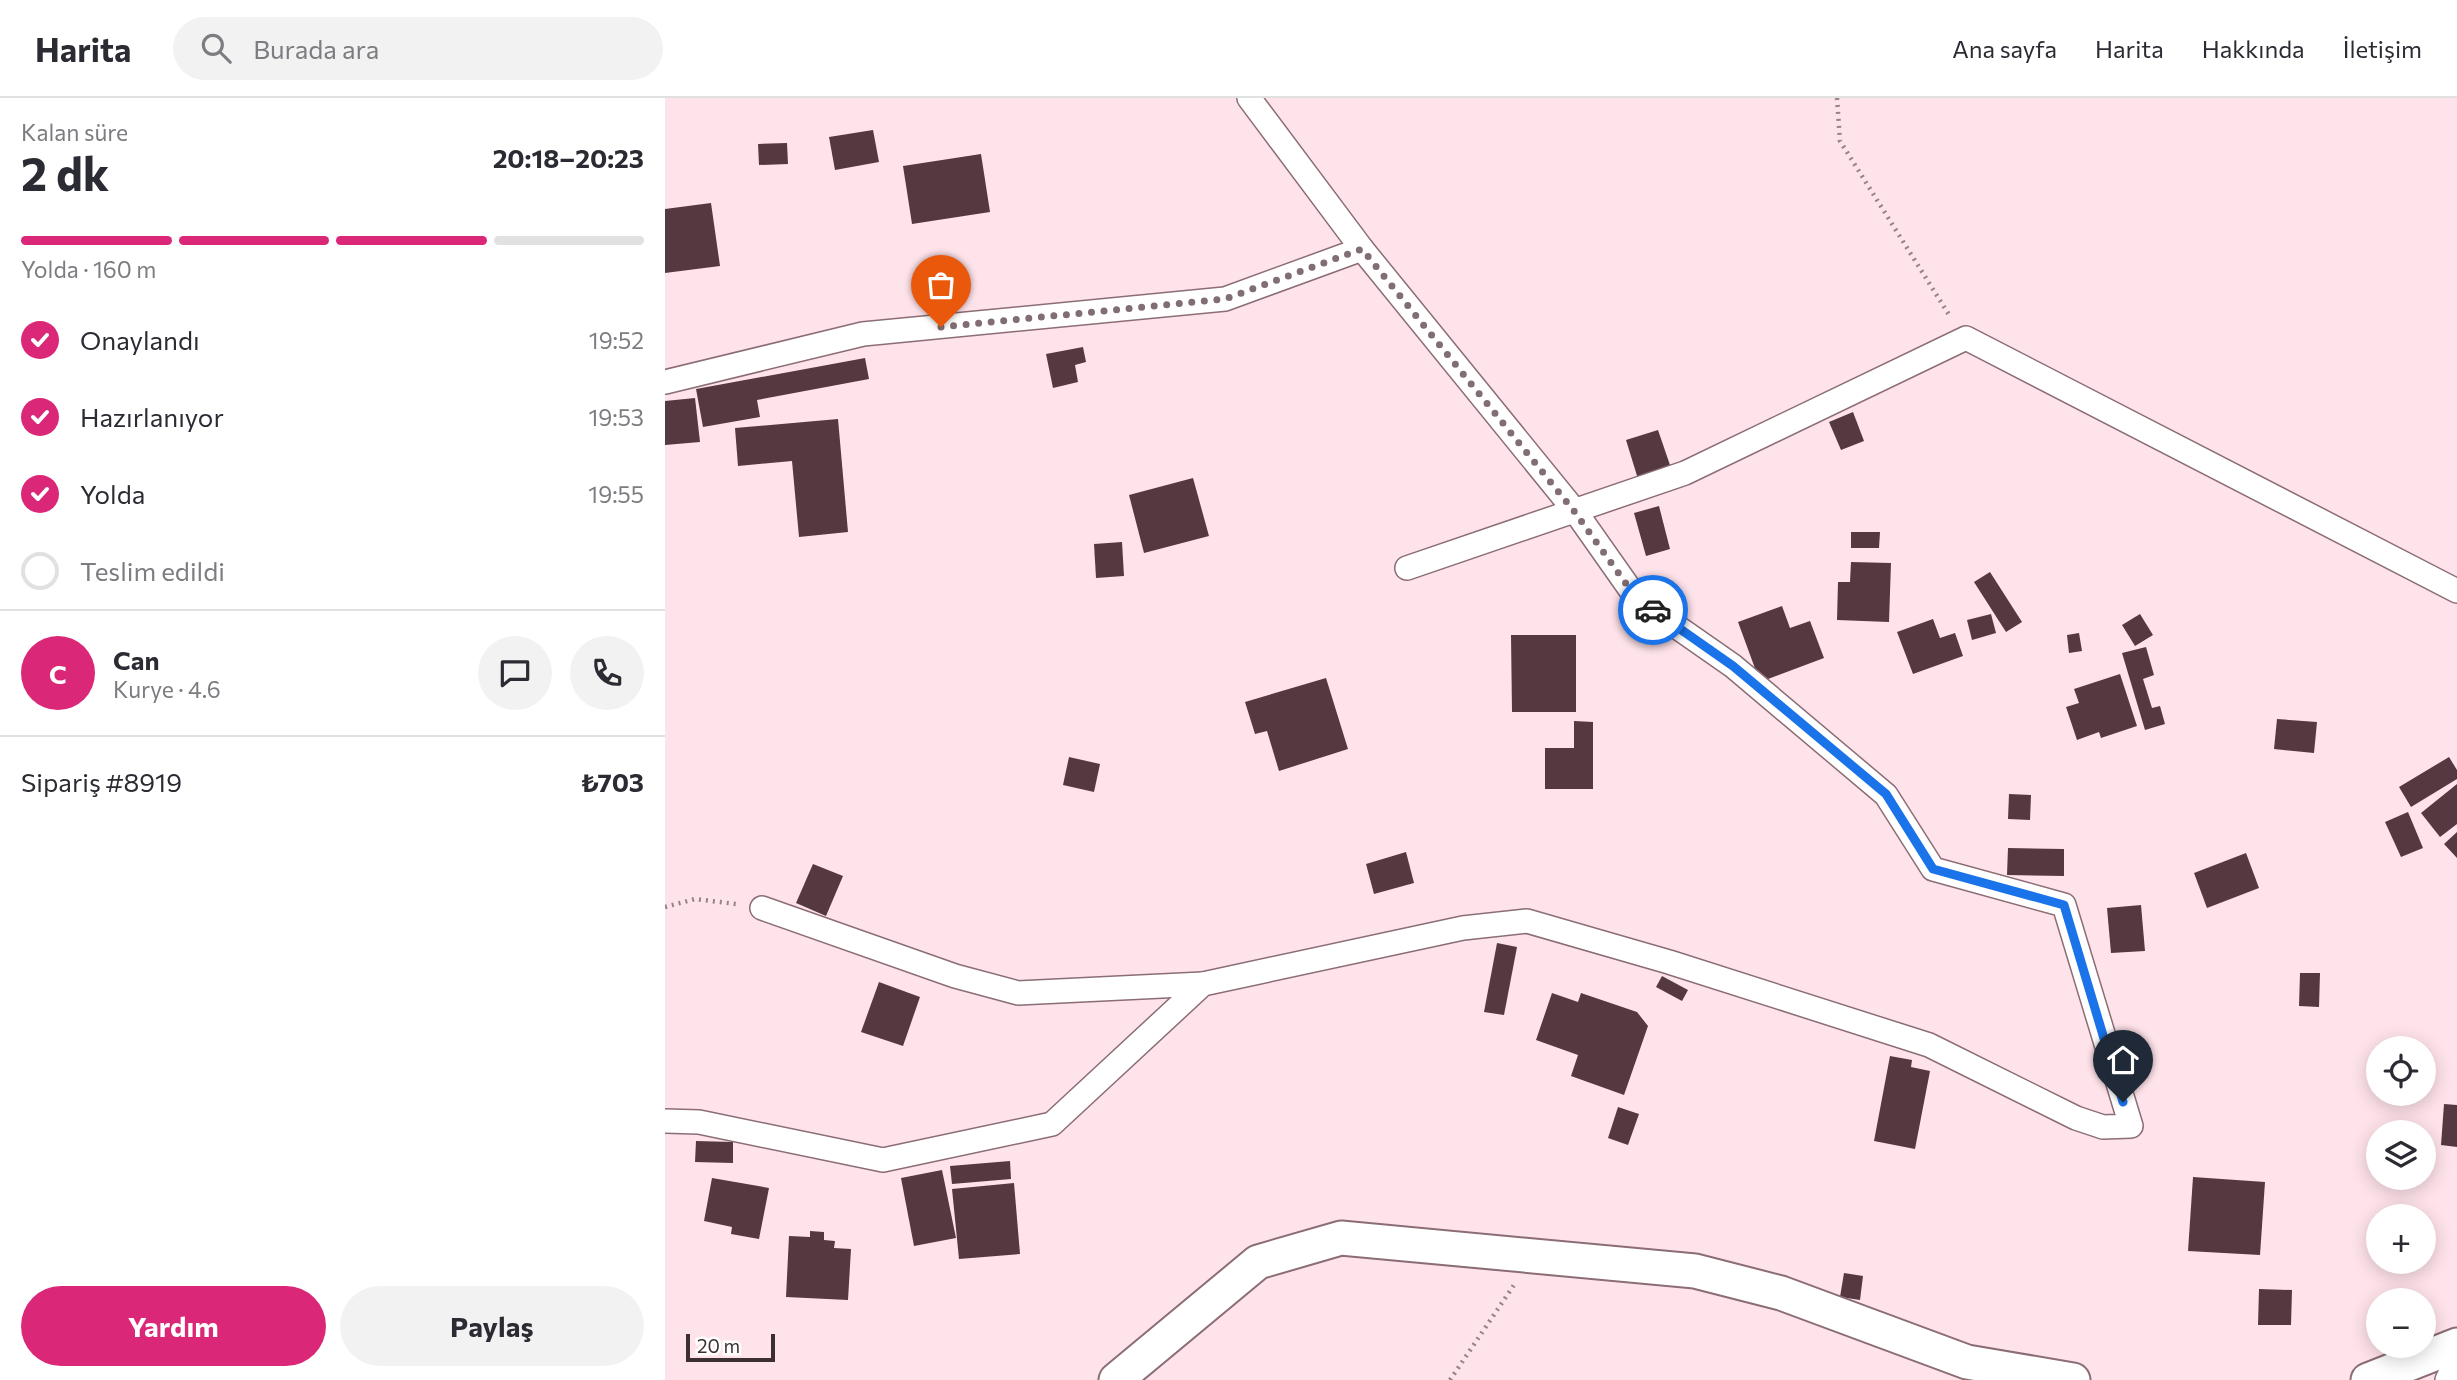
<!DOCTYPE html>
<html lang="tr">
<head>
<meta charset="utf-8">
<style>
  :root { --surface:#fff; --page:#f2f2f3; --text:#2b2b33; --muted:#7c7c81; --line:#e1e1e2; --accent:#db2777 }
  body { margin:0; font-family:Commissioner,sans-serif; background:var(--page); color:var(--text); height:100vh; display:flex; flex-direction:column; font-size:26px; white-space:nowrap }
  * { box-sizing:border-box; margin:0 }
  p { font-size:23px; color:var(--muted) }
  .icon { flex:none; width:38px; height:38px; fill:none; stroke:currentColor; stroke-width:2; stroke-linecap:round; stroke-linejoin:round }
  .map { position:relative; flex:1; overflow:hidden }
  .sheet { display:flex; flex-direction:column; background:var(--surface); width:665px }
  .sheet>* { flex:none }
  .fabs { position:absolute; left:1701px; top:938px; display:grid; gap:14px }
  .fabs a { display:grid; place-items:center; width:70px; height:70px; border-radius:50%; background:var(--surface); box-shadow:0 4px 18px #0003; font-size:35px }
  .scale { position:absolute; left:21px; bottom:18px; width:89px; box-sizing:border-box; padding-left:7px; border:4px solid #3c2f32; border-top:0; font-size:19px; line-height:24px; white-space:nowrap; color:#3c2f32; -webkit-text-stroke:5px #fff; paint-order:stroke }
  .pin { position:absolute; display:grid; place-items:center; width:60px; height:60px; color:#fff; margin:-72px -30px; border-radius:50% 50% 50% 0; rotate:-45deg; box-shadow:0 0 7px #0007 }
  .pin .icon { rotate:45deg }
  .courier { position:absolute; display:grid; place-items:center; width:70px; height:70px; margin:-35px; border:5px solid #1a73e8; border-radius:50%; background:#fff; color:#222; box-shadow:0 2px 9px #0007 }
  .headline em { font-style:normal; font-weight:700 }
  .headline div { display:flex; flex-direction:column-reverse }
  .headline { display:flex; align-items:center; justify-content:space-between; height:119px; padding:0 21px }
  h1 { font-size:46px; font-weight:700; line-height:52px }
  .bar { display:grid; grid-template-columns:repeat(4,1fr); gap:10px 7px; align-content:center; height:84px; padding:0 21px }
  .bar i { height:9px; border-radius:5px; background:var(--line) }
  .bar .current { background:var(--accent) }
  .bar p { grid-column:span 4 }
  .line { display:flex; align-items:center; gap:18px; padding:0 21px; border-top:2px solid var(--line) }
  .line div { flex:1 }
  .round { display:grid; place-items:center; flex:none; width:74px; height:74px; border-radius:37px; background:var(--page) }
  ol { padding:0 21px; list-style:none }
  li { display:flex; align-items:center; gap:21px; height:77px }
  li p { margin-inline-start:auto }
  li .icon { padding:7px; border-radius:50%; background:var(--accent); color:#fff; stroke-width:4 }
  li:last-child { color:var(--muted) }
  li i { width:38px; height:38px; border:4px solid var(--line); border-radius:50% }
  .button { display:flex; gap:14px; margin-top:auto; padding:14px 21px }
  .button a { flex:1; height:80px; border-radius:42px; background:var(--accent); color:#fff; font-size:28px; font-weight:700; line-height:80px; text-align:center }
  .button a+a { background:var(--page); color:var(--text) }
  header { display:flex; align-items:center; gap:42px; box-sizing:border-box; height:98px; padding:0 35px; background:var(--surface); border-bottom:2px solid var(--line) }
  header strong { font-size:33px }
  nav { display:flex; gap:38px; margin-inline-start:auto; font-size:24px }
  .search { width:490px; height:63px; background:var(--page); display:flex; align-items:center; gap:18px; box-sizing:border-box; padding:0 24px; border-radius:38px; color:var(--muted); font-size:26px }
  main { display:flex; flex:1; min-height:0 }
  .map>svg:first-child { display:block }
  .building { fill:#543940 }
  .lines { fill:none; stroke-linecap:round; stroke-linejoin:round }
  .street-casing { stroke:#8b6d75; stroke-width:26 }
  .secondary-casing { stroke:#8b6d75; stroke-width:37 }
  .path { stroke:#968387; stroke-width:4.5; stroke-dasharray:2 5; stroke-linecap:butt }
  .street { stroke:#fff; stroke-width:23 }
  .secondary { stroke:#fff; stroke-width:33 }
  .done { stroke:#806e72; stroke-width:7; stroke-dasharray:0 12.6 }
  .route { stroke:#1a73e8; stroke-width:9 }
</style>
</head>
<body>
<header>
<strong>Harita</strong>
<div class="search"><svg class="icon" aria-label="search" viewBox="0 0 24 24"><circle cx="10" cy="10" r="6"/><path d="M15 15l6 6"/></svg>Burada ara</div>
<nav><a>Ana sayfa</a><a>Harita</a><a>Hakkında</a><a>İletişim</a></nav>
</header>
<main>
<section class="sheet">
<div class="headline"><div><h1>2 dk</h1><p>Kalan süre</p></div><em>20:18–20:23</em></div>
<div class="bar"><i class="current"></i><i class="current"></i><i class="current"></i><i></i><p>Yolda · 160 m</p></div>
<ol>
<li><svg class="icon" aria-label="check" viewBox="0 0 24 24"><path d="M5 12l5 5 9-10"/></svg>Onaylandı<p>19:52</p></li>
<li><svg class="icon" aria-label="check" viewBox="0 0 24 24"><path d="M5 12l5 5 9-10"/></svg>Hazırlanıyor<p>19:53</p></li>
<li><svg class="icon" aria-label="check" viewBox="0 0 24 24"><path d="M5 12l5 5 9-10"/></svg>Yolda<p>19:55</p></li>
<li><i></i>Teslim edildi</li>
</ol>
<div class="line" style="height:126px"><b class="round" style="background:var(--accent);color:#fff">C</b><div><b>Can</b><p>Kurye · 4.6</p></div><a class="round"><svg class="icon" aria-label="chat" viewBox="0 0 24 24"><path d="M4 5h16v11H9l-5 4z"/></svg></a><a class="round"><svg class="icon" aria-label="phone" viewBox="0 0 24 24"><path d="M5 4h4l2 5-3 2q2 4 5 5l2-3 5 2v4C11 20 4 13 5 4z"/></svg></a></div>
<div class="line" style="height:91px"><div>Sipariş #8919</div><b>₺703</b></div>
<div class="button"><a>Yardım</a><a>Paylaş</a></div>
</section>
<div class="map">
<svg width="1792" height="1282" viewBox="0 0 1792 1282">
  <rect width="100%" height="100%" fill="#ffe3ea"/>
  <g class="building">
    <polygon points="208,32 214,64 170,72 164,39"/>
    <polygon points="122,45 123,66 94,67 93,46"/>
    <polygon points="316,56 325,114 247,126 238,68"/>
    <polygon points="46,105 55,168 0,175 0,111"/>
    <polygon points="418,249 421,264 410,267 413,284 388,290 381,256"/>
    <polygon points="200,260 204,281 92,302 95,319 38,329 31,291"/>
    <polygon points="30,300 35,344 0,347 0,303"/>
    <polygon points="1188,314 1199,343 1176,352 1164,324"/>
    <polygon points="173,321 183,434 134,439 127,363 73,368 70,330"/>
    <polygon points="993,332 1006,370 973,381 961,342"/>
    <polygon points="528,380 544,438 479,455 464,397"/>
    <polygon points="994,408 1005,451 981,458 969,415"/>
    <polygon points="1186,434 1215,434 1214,450 1186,450"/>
    <polygon points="457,444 459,478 431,480 429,446"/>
    <polygon points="1186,464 1226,465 1224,524 1172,522 1173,484 1185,484"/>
    <polygon points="1325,474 1357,524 1341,534 1309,484"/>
    <polygon points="1117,508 1125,530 1145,523 1159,560 1095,584 1073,524"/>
    <polygon points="1326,516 1331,535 1307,542 1302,522"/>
    <polygon points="1475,516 1488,537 1470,548 1457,527"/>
    <polygon points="1268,521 1275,540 1290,535 1298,558 1248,576 1232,534"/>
    <polygon points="1414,535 1417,553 1404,555 1402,537"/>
    <polygon points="846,537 911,537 911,614 847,614"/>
    <polygon points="1481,549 1489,577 1478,581 1487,610 1495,608 1500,626 1480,632 1457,555"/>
    <polygon points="1455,576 1472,628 1436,640 1434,634 1412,642 1401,609 1414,605 1409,591"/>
    <polygon points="661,580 683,651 614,673 602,633 590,636 580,604"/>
    <polygon points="1612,621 1652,624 1649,655 1609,651"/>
    <polygon points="909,623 928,624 928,691 880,691 880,650 909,650"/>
    <polygon points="404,659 435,666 429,694 398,687"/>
    <polygon points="1784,659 1792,672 1792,681 1746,709 1734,689"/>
    <polygon points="1792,686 1792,726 1775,739 1756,715"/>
    <polygon points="1344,696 1366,697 1365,722 1343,721"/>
    <polygon points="1743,714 1758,750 1736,759 1720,724"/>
    <polygon points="1792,734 1792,760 1779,746"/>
    <polygon points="1343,750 1399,751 1399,778 1342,777"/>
    <polygon points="741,754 749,785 709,796 701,766"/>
    <polygon points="1581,755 1594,790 1542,810 1529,775"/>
    <polygon points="148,766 178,778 161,818 131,805"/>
    <polygon points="1476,807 1480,853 1446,855 1442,810"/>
    <polygon points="832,845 852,849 839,917 819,914"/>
    <polygon points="1635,875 1655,875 1654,909 1634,908"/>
    <polygon points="997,878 1023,892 1017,903 991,889"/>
    <polygon points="214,884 255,899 238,948 196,934"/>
    <polygon points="887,895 913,904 916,895 972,914 983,928 959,997 906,978 913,957 871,942"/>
    <polygon points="1225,958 1247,962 1246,969 1265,973 1250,1051 1209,1043"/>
    <polygon points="1779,1006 1792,1007 1792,1049 1776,1047"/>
    <polygon points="953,1009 974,1016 963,1047 943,1040"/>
    <polygon points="31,1043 68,1044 68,1065 30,1064"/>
    <polygon points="345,1063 346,1081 287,1086 285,1068"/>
    <polygon points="277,1072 291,1140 249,1148 236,1080"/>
    <polygon points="1528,1079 1600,1084 1595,1157 1523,1153"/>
    <polygon points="47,1080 104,1090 94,1141 66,1136 67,1129 39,1123"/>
    <polygon points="349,1085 355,1156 294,1161 287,1091"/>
    <polygon points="145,1133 159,1134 159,1142 170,1143 169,1150 186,1151 183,1202 121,1199 124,1138 145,1139"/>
    <polygon points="1179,1175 1198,1178 1195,1202 1175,1199"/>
    <polygon points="1594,1191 1627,1192 1626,1227 1593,1227"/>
  </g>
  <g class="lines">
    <defs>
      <g id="street">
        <polyline points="0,284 198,236 560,201 697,151"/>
        <polyline points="742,470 1020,375 1301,240 1792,493"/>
        <polyline points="97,810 290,878 353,895 538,886"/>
        <polyline points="0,1023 34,1024 218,1062 387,1026 538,886 798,830 862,823 1004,864 1264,947 1411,1020 1438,1029 1466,1028 1399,807 1268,771 1221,697 1068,568 972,501 910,413 697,151 584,0"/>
        <polyline points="1782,1282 1792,1262"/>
      </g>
      <g id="secondary">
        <polyline points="451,1282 593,1164 676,1140 1030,1173 1116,1195 1302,1264 1408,1282"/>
        <polyline points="1703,1282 1792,1247"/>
      </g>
    </defs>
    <use href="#street" class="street-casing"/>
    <use href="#secondary" class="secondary-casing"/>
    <g class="path">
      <polyline points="1172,0 1175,43 1286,220"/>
      <polyline points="0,809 30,801 71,806"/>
      <polyline points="785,1282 849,1187"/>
    </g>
    <use href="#street" class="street"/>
    <use href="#secondary" class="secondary"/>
  </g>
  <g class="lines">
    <polyline class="done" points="276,229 560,201 697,151 909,413 972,501 988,512"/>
    <polyline class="route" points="988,512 1068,568 1221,696 1268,771 1399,807 1458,1004"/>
  </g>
</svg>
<div class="fabs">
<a><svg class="icon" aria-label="locate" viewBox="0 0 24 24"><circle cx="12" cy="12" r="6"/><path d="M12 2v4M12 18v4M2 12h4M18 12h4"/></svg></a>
<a><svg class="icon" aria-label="layers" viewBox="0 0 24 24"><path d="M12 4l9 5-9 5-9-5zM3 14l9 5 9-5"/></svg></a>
<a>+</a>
<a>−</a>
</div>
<div class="scale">20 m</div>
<div class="pin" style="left:276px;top:229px;background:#ea580c"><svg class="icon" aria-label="bag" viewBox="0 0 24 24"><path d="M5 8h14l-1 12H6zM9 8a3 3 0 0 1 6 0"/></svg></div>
<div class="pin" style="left:1458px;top:1004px;background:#1f2937"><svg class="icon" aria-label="home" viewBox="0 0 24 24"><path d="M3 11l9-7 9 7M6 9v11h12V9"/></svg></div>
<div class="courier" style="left:988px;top:512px"><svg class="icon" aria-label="car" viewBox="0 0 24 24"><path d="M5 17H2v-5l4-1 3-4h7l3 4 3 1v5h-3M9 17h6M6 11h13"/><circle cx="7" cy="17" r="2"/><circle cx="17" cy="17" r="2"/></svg></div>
</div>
</main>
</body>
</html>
